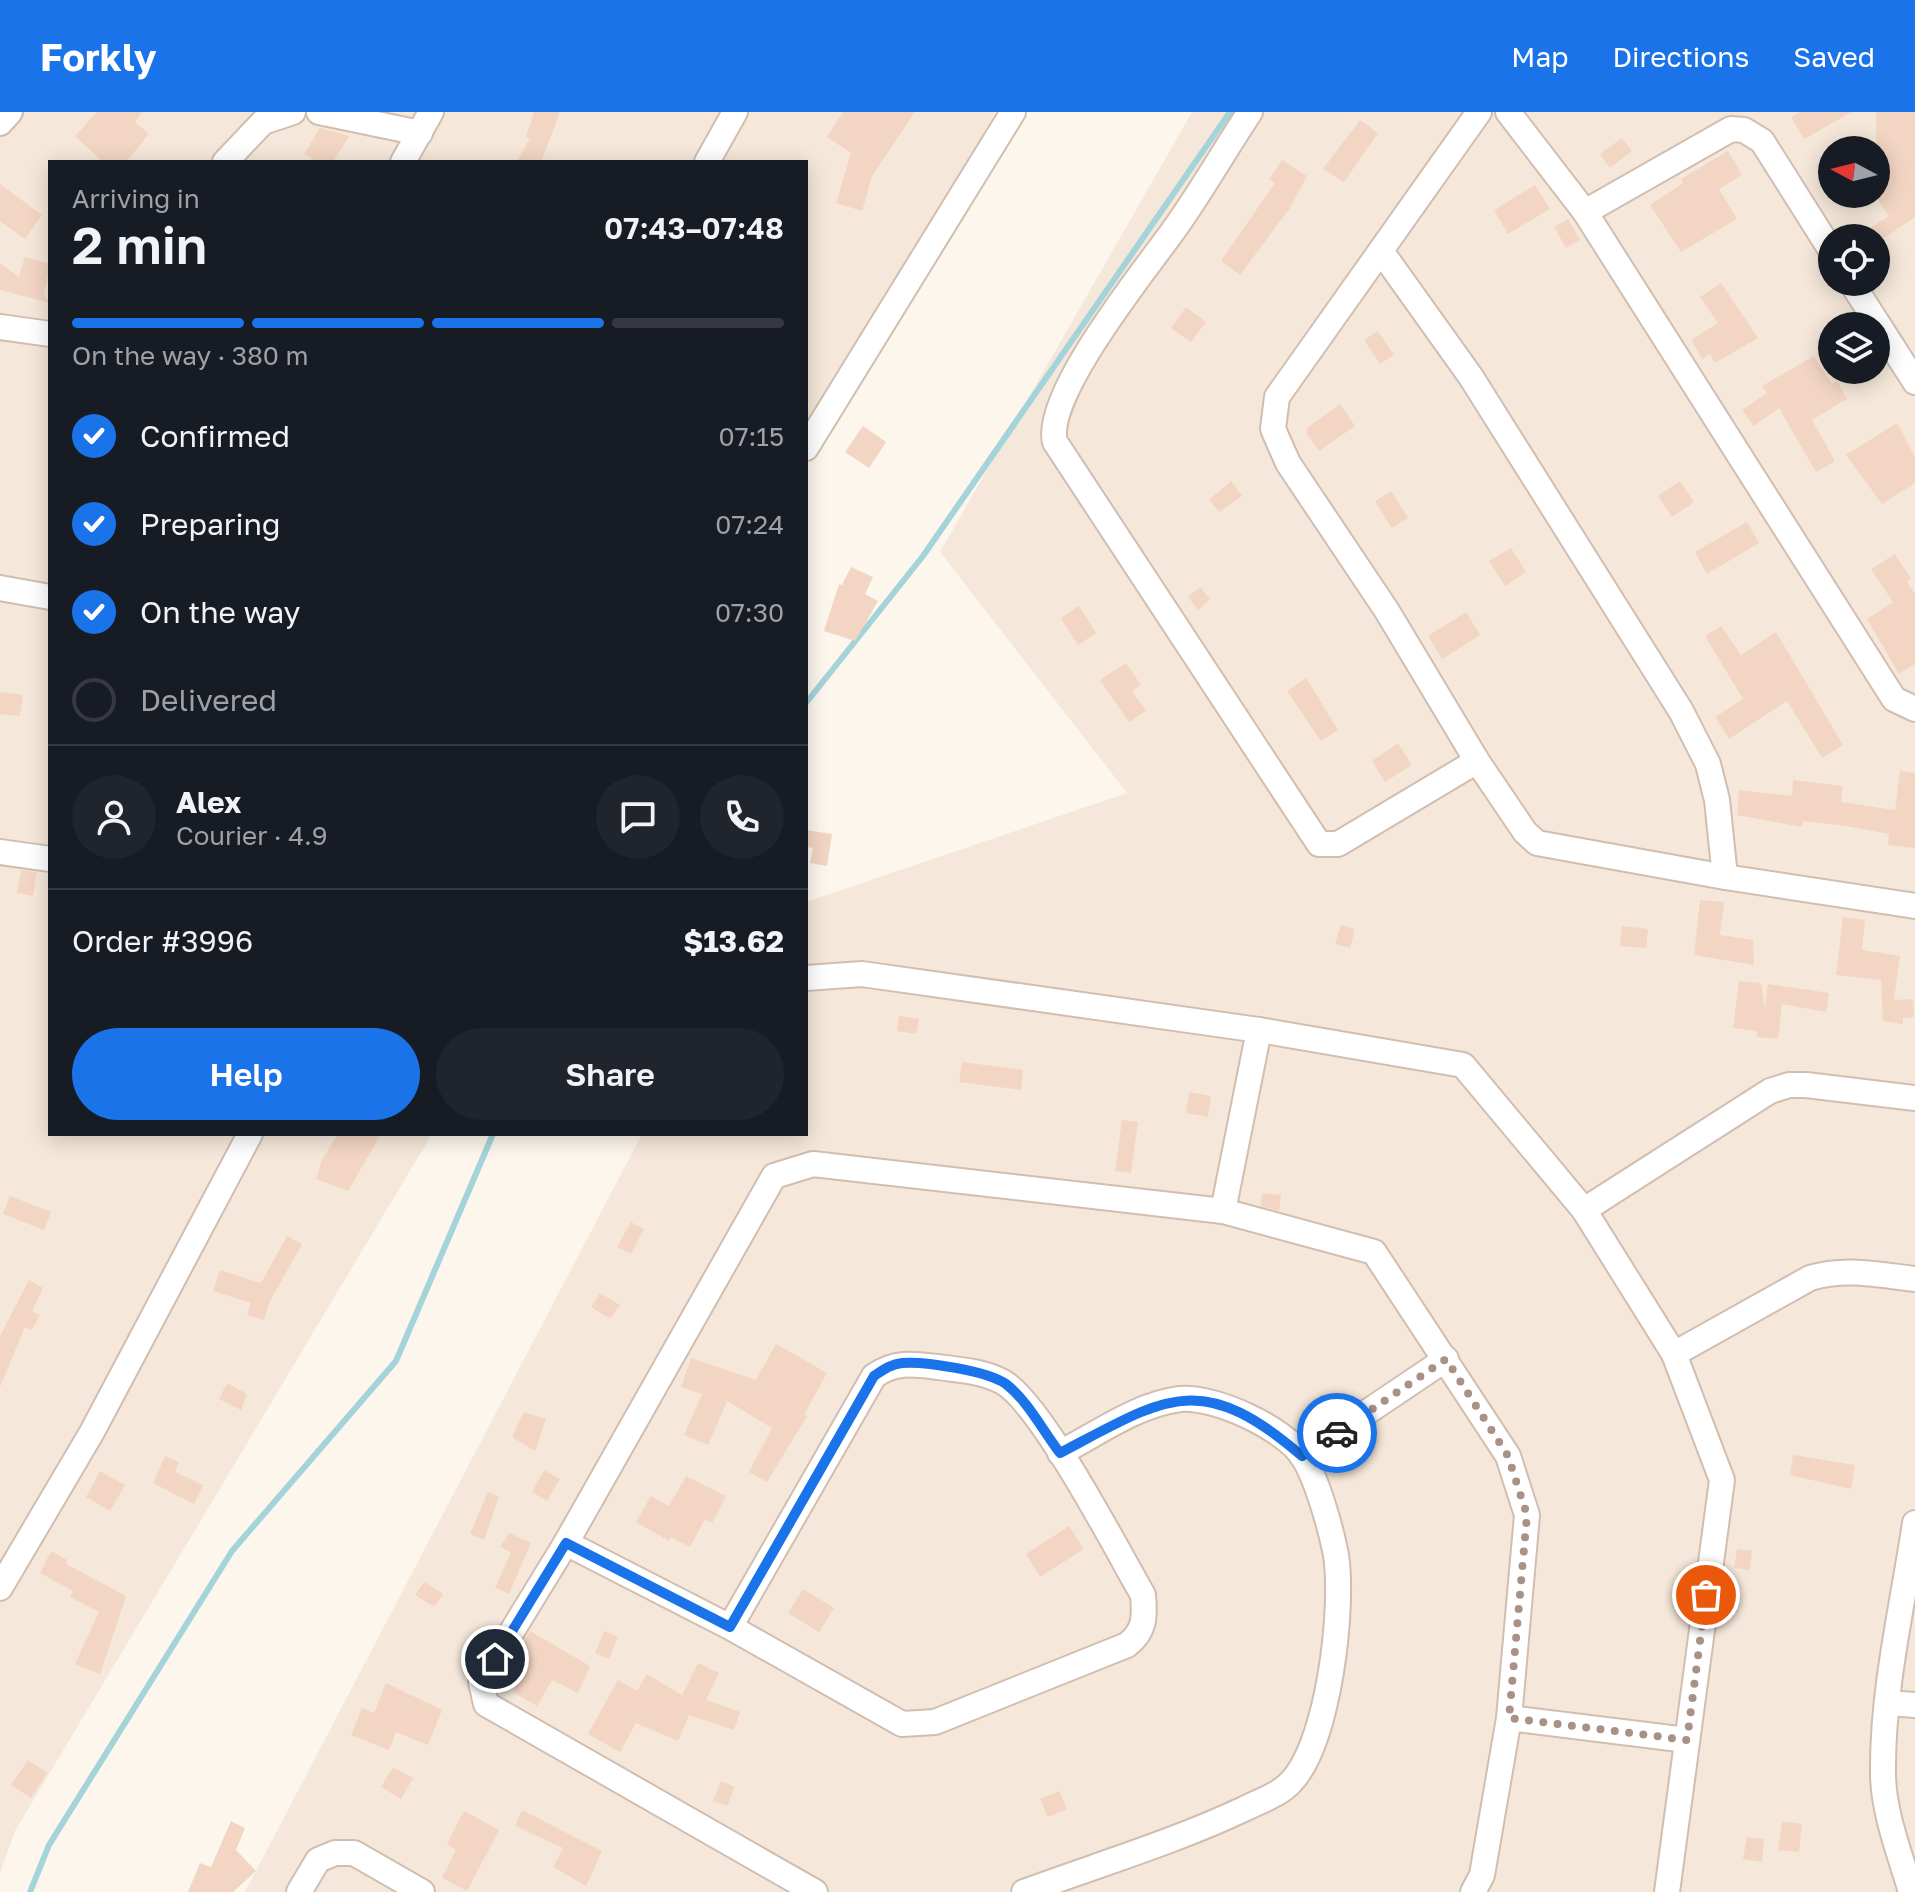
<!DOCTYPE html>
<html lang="en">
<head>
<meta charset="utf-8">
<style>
  :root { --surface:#171b24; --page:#20242c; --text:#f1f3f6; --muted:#9ea1a6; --line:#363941; --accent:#1a73e8 }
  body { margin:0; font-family:"Golos Text",sans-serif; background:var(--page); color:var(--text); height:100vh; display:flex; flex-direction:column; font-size:30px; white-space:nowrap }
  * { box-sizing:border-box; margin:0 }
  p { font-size:26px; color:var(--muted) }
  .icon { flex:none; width:44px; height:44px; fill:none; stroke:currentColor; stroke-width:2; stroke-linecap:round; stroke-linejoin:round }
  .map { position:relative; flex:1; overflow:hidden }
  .panel { position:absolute; left:48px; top:48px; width:760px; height:976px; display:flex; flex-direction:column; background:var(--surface); border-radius:0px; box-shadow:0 4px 20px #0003 }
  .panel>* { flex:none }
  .needle { width:52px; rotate:277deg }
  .buttons { position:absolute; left:1818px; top:24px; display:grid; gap:16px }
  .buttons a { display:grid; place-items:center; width:72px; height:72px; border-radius:50%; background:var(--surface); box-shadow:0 4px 20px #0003; font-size:40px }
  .pin { position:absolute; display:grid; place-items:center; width:68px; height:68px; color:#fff; margin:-34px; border:4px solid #fff; border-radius:50%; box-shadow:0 2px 8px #0007 }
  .courier { position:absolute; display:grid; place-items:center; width:80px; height:80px; margin:-40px; border:6px solid #1a73e8; border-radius:50%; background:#fff; color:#222; box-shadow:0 2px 10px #0007 }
  .summary em { font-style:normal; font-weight:600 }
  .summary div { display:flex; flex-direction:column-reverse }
  .summary { display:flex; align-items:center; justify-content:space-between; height:136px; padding:0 24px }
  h1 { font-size:52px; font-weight:600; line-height:60px }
  .bar { display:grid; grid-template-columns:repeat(4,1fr); gap:12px 8px; align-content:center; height:96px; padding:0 24px }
  .bar i { height:10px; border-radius:6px; background:var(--line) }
  .bar .selected { background:var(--accent) }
  .bar p { grid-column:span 4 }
  .line { display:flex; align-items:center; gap:20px; padding:0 24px; border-top:2px solid var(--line) }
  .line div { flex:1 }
  .round { display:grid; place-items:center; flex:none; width:84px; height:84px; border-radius:42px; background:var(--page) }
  ol { padding:0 24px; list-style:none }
  li { display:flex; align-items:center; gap:24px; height:88px }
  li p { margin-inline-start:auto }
  li .icon { padding:8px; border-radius:50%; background:var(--accent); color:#fff; stroke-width:4 }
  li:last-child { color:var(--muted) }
  li i { width:44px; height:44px; border:4px solid var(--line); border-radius:50% }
  .action { display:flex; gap:16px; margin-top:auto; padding:16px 24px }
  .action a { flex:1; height:92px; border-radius:48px; background:var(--accent); color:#fff; font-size:32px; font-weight:600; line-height:92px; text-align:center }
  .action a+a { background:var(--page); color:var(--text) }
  header { display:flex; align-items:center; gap:48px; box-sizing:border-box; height:112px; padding:0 40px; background:var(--accent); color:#fff }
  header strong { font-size:38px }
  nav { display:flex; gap:44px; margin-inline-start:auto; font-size:28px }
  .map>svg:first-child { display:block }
  .residential { fill:#f5e8da; fill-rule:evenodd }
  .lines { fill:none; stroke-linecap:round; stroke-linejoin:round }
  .stream { stroke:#a5d3da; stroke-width:6 }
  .building { fill:#f3d5c3 }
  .minor-casing { stroke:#d1beb0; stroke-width:28 }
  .minor { stroke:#fff; stroke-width:24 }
  .done { stroke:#a89285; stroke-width:8; stroke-dasharray:0 14.4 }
  .route { stroke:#1a73e8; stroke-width:10 }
</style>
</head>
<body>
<header>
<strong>Forkly</strong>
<nav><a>Map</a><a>Directions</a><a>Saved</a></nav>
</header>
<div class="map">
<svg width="1915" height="1780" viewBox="0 0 1915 1780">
  <rect width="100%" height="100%" fill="#fdf6ec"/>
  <g class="residential">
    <polygon points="0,0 995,0 806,351 806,50 50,50 50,1022 432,1022 15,1719 0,1761"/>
    <path d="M1192,0H1915V1780H245L642,1022H806V790L1127,681L940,440ZM1832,38H1876V82H1832ZM1832,126H1876V170H1832ZM1832,214H1876V258H1832Z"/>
  </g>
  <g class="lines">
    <g class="stream">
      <polyline points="806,591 923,444 1230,0"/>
      <polyline points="30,1780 49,1733 232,1439 396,1249 493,1022"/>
    </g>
  </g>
  <g class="building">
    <polygon points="97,0 142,0 135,10 149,22 126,50 103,50 75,24"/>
    <polygon points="534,0 560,0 541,50 517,50 530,26 526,25"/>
    <polygon points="843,0 915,0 872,64 862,99 836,91 851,41 827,25"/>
    <polygon points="1800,0 1852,0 1804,27 1791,5"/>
    <polygon points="1876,0 1915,0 1915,105 1884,126 1855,126 1889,104 1876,84"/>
    <polygon points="1360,8 1378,21 1344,70 1323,57"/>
    <polygon points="320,16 349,24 333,50 318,50 304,42"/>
    <polygon points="1622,26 1632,39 1610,56 1600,42"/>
    <polygon points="1728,39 1742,63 1719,77 1737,107 1681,140 1650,93 1683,71 1681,67"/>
    <polygon points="1282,48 1307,64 1290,96 1240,163 1221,149 1275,71 1269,67"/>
    <polygon points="0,72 42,103 25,127 0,109"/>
    <polygon points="1535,73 1550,97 1508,122 1494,98"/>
    <polygon points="1568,107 1580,128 1566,136 1554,115"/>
    <polygon points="25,145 50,152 44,183 50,191 0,178 0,151 19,165"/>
    <polygon points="1721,171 1758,226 1715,251 1710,242 1702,247 1691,228 1718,211 1700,185"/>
    <polygon points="1186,195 1206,210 1191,230 1171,216"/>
    <polygon points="1378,219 1394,243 1380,252 1364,228"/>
    <polygon points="1814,244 1832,272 1837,269 1847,287 1812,308 1835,349 1816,360 1779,296 1754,314 1742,298 1767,281 1762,274"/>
    <polygon points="1340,292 1355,314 1319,339 1307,322 1307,316"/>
    <polygon points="1897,311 1915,345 1915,371 1882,392 1846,343"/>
    <polygon points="863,314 886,330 869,356 845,340"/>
    <polygon points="1231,369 1242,384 1219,400 1209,388"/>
    <polygon points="1680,369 1694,390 1672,405 1658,384"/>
    <polygon points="1391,379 1408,406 1392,416 1375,389"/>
    <polygon points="1747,410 1759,431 1707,462 1695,440"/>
    <polygon points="1511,436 1526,460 1505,474 1489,449"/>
    <polygon points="1895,442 1911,467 1907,470 1915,482 1915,552 1899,562 1867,507 1893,490 1871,457"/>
    <polygon points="851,455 873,465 865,482 878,489 855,529 824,519 839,472 842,473"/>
    <polygon points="1200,475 1210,487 1198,498 1188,485"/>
    <polygon points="1079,494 1096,521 1078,533 1061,506"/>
    <polygon points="1466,500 1480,523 1442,547 1428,524"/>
    <polygon points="1721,514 1741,543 1776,520 1843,633 1822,646 1787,589 1729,627 1715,605 1743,587 1705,524"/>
    <polygon points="1126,551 1141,573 1132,579 1146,599 1129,610 1100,568"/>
    <polygon points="1306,566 1338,618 1321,629 1287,579"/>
    <polygon points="0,580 23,583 20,604 0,602"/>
    <polygon points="1398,631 1412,653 1385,670 1372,649"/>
    <polygon points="1900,659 1915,661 1915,736 1888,733 1889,722 1846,714 1803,709 1802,715 1737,703 1739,678 1792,684 1793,668 1843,674 1841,690 1895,698"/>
    <polygon points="806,718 832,722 827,754 810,751 813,736 806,735"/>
    <polygon points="21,758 37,760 33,784 17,781"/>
    <polygon points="1700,788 1724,790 1720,823 1753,828 1754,853 1694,843"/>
    <polygon points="1843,805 1865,808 1862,838 1900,844 1894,888 1913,887 1914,905 1903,906 1903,912 1883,909 1881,868 1836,863"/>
    <polygon points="1341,813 1355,817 1350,836 1335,832"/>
    <polygon points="1622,814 1648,817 1646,836 1620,834"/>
    <polygon points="1739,869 1761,871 1765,897 1768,872 1829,881 1826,900 1782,892 1778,927 1757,925 1757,919 1733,916"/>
    <polygon points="899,904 919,907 916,922 897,919"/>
    <polygon points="962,950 1023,958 1021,978 959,970"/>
    <polygon points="1189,980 1211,984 1208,1005 1186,1001"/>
    <polygon points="1122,1008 1138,1010 1131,1061 1115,1059"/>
    <polygon points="338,1022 381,1022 348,1079 316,1067 322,1048"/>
    <polygon points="1262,1081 1281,1083 1279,1099 1261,1094"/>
    <polygon points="10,1084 51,1100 44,1118 3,1102"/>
    <polygon points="631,1110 644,1117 631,1142 617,1135"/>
    <polygon points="287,1124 302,1132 269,1191 264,1208 247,1203 251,1191 213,1179 220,1158 261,1171"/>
    <polygon points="29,1168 43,1176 32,1199 40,1203 32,1218 25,1215 0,1275 0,1224"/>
    <polygon points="600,1181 620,1193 610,1207 591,1195"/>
    <polygon points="776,1232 827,1261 804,1303 807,1304 767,1370 749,1360 772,1316 727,1289 708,1333 684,1323 702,1282 681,1275 691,1246 756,1268"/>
    <polygon points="227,1271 247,1282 241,1298 219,1287"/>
    <polygon points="524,1300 546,1307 535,1339 512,1325"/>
    <polygon points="1793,1343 1855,1353 1851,1377 1790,1363"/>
    <polygon points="165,1344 179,1350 175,1360 203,1373 194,1392 153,1371"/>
    <polygon points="544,1358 560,1367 547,1389 532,1380"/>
    <polygon points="100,1359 125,1373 110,1399 86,1385"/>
    <polygon points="686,1364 726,1384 712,1411 705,1407 690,1435 671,1425 669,1429 636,1410 651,1384 669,1394"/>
    <polygon points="488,1380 499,1385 484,1428 470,1422"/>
    <polygon points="1069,1414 1084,1437 1040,1465 1026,1442"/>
    <polygon points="509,1421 531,1431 509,1482 495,1476 511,1440 500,1435"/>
    <polygon points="1737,1437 1752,1439 1750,1458 1734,1456"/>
    <polygon points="51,1439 67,1448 66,1452 126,1484 100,1562 75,1552 99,1500 70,1485 73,1479 40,1461"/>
    <polygon points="424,1470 443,1482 434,1495 415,1483"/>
    <polygon points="803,1477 834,1496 819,1520 788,1501"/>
    <polygon points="530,1519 590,1554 578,1581 552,1568 537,1594 513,1580 524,1561 511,1556"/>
    <polygon points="604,1519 618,1525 609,1547 595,1541"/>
    <polygon points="698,1551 719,1561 706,1588 740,1600 734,1618 689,1603 678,1629 636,1611 620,1640 588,1622 618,1568 637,1579 647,1562 682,1583"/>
    <polygon points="386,1571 442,1598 428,1633 396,1620 389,1638 351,1623 362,1596 374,1601"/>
    <polygon points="28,1648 47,1661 31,1686 11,1673"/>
    <polygon points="393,1655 413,1666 401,1687 381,1675"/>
    <polygon points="721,1669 735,1675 727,1694 713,1689"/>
    <polygon points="1059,1679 1067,1697 1048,1705 1040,1687"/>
    <polygon points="522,1698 602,1739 586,1774 553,1755 563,1736 515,1714"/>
    <polygon points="464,1699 499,1718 467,1779 442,1766 456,1738 447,1732"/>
    <polygon points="231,1709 245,1716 236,1738 256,1759 233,1780 188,1780 200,1751 211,1755"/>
    <polygon points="1782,1709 1802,1712 1799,1740 1778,1738"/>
    <polygon points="1747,1725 1764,1727 1762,1750 1743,1747"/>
  </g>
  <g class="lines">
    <defs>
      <g id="minor">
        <polyline points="319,0 420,21"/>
        <path d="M1250,0C1224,39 1201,80 1173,119C1145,158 1043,284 1055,330L1319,732H1338L1477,649"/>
        <polyline points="1479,0 1277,285 1273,317 1288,351 1387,499 1477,649 1525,720 1537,731 1725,765 1915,794"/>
        <polyline points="1508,0 1585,100 1894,587 1915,597"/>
        <polyline points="0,11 10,0"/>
        <polyline points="225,50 263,10 293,0"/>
        <polyline points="403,50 431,0"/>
        <polyline points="707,50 735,0"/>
        <polyline points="1585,100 1731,17 1744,18 1762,29 1832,140"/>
        <polyline points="1381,139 1471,265 1681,599 1708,652 1717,688 1725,765"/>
        <polyline points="1851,170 1915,270"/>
        <polyline points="0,215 50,222"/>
        <polyline points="806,336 1013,0"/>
        <polyline points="0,476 50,485"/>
        <polyline points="0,740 50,747"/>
        <polyline points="806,866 862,862 1259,918 1463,953 1584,1098 1674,1242 1722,1368 1667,1780"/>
        <polyline points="1584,1098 1770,979 1789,973 1806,973 1915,986"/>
        <polyline points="1223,1099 1259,918"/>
        <path d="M1674,1242L1810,1166C1846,1155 1879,1163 1915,1167"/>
        <polyline points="1302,1344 1446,1247"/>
        <path d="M566,1431L730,1515L902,1612L935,1610L1127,1533C1145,1519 1145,1505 1143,1483C1117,1438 1042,1293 1003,1270C983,1259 959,1258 938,1255C913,1252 895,1249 874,1264L730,1515"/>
        <polyline points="0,1476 92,1320 250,1022"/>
        <polyline points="1888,1591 1915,1593"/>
        <polyline points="1509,1606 1687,1628"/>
        <polyline points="299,1780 318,1748 335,1741 354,1741 422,1780"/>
        <polyline points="815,1780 486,1592 481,1570 566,1431 774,1064 813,1052 1223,1099 1374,1140 1508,1344 1527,1403 1509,1606 1482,1763 1473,1780"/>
        <path d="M1024,1780C1097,1753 1174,1730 1244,1697C1260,1689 1279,1683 1291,1670C1329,1630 1344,1496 1336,1443C1331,1417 1317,1367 1303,1345C1284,1316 1215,1284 1180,1287C1138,1292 1097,1322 1060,1341"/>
        <path d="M1911,1780C1900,1742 1883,1700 1883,1661C1882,1578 1903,1492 1915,1411"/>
      </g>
    </defs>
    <use href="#minor" class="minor-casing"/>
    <use href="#minor" class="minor"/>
  </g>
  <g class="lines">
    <polyline class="done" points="1337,1321 1446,1247 1508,1344 1527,1403 1509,1606 1687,1628 1706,1483"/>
    <path class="route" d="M495,1547L566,1431L730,1515L874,1264C883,1258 891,1252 902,1251C924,1249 988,1259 1006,1272C1028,1289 1043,1319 1060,1341C1165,1286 1200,1256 1302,1344L1337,1321"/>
  </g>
</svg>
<div class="buttons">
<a><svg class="needle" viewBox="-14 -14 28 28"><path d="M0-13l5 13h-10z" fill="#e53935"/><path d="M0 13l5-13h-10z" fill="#9ea1a6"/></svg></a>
<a><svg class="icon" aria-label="locate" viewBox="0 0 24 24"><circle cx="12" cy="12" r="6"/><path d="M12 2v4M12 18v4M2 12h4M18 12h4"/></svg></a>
<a><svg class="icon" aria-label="layers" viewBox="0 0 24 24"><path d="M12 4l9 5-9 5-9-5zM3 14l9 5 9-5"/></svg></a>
</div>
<div class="pin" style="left:1706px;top:1483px;background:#ea580c"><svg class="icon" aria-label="bag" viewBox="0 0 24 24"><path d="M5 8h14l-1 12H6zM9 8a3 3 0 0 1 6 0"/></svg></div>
<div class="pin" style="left:495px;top:1547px;background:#1f2937"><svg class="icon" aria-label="home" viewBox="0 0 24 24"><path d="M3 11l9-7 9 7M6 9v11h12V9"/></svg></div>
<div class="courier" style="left:1337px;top:1321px"><svg class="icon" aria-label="car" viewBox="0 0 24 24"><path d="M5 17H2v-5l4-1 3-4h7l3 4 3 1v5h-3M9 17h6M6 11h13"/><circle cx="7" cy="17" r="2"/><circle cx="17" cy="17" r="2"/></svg></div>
<section class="panel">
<div class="summary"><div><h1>2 min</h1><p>Arriving in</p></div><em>07:43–07:48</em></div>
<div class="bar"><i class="selected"></i><i class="selected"></i><i class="selected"></i><i></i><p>On the way · 380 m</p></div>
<ol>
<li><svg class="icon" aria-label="check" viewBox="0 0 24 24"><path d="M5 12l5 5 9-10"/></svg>Confirmed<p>07:15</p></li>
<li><svg class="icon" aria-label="check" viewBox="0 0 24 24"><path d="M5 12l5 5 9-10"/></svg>Preparing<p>07:24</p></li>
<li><svg class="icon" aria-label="check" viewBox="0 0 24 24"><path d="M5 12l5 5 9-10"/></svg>On the way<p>07:30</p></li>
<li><i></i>Delivered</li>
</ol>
<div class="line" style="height:144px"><a class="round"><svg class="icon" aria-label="person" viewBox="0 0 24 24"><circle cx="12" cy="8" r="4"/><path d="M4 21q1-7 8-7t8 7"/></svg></a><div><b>Alex</b><p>Courier · 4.9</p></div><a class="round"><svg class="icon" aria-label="chat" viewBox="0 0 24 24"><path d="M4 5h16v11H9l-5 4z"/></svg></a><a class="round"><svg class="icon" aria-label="phone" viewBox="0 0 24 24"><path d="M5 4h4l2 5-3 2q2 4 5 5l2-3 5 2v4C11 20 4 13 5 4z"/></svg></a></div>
<div class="line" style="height:104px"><div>Order #3996</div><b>$13.62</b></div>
<div class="action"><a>Help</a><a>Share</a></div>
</section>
</div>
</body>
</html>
